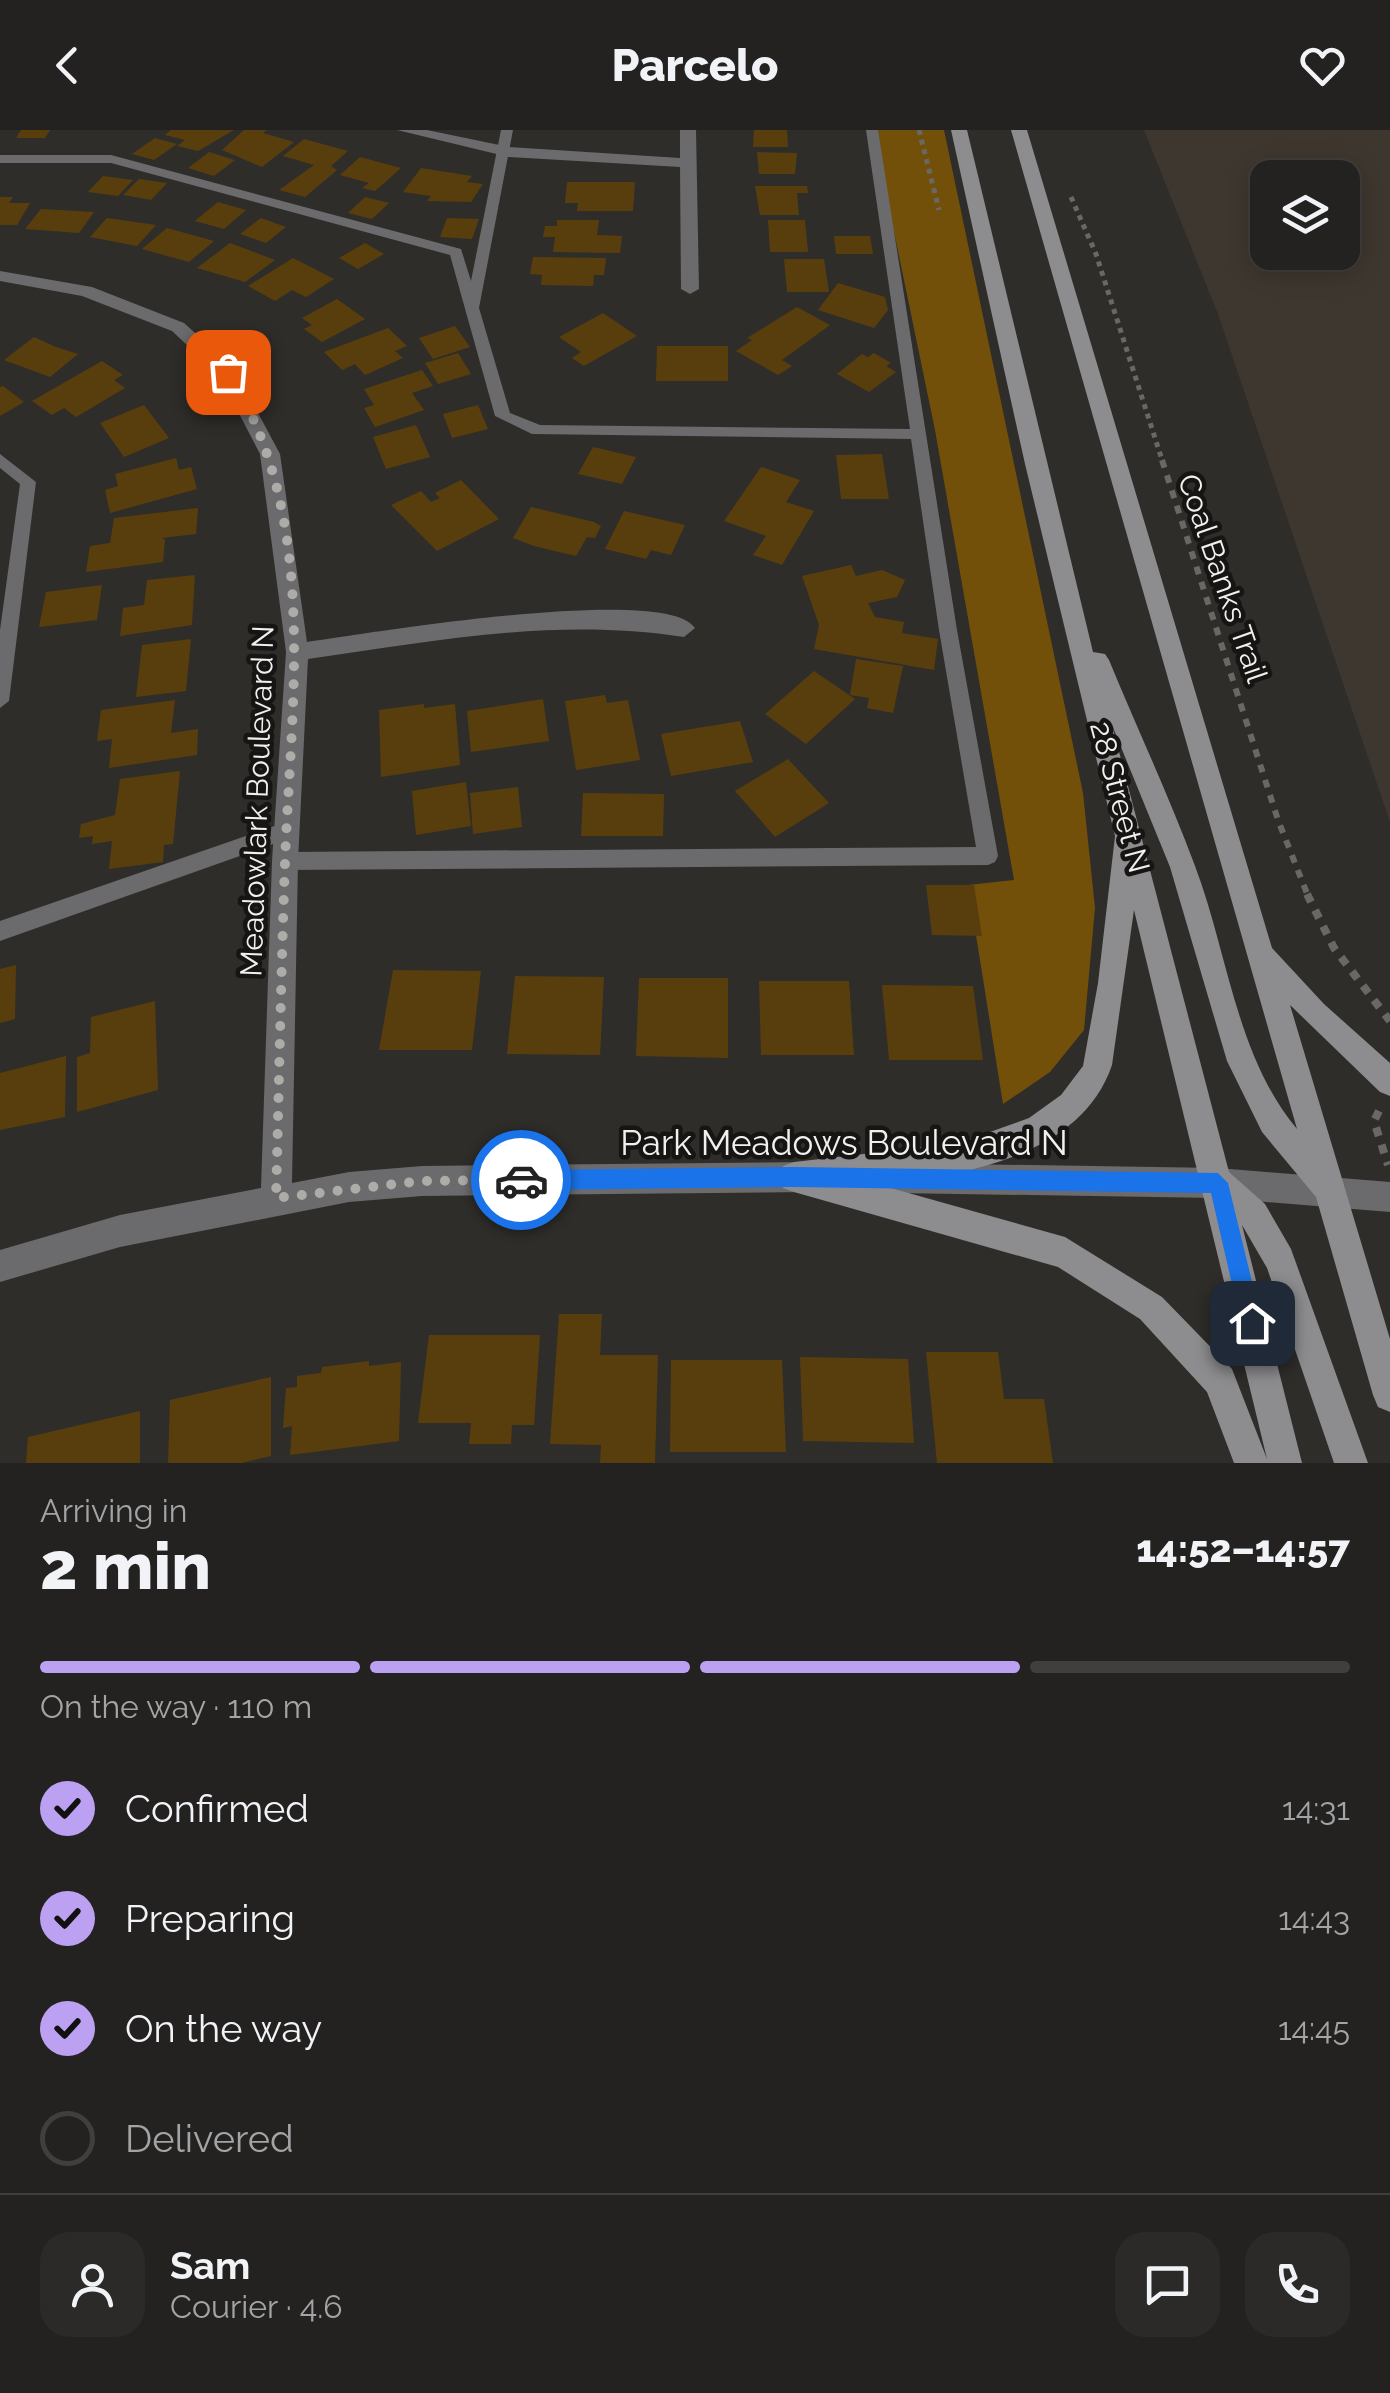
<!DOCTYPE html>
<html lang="en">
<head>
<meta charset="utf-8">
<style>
  :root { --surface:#232220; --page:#2b2a29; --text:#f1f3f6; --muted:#a3a4a5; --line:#403f3e; --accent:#bca0f2 }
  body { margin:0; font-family:Raleway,sans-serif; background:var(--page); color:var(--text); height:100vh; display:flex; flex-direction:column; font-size:38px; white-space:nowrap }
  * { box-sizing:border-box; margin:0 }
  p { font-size:32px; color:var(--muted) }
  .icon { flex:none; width:55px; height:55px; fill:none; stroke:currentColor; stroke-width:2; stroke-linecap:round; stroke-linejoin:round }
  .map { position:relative; height:1333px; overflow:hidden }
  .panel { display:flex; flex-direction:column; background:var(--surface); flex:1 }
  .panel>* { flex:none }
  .buttons { position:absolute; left:1250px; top:30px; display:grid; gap:20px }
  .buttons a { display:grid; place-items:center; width:110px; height:110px; border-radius:20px; background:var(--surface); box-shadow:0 5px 25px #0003,0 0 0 2px var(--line); font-size:50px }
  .pin { position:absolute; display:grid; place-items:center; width:85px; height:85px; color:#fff; margin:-42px; border-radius:20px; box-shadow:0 5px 15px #0006 }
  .courier { position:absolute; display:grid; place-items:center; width:100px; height:100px; margin:-50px; border:8px solid #1a73e8; border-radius:50%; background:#fff; color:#222; box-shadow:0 2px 12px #0007 }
  .summary em { font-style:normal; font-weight:800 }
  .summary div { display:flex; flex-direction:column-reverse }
  .summary { display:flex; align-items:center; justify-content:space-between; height:170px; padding:0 40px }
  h1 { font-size:65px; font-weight:800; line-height:75px }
  .bar { display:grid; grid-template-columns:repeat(4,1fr); gap:15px 10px; align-content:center; height:120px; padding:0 40px }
  .bar i { height:12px; border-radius:8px; background:var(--line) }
  .bar .active { background:var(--accent) }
  .bar p { grid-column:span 4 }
  .line { display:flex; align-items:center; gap:25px; padding:0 40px; border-top:2px solid var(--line) }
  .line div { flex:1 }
  .round { display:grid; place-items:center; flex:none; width:105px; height:105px; border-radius:30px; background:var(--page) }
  ol { padding:0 40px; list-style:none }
  li { display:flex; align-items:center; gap:30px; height:110px }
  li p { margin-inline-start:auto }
  li .icon { padding:10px; border-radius:50%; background:var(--accent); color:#111; stroke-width:4 }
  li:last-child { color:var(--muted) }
  li i { width:55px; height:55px; border:5px solid var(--line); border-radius:50% }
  header { display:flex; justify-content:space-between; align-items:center; height:130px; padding:0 40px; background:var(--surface); font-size:45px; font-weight:800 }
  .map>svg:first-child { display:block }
  .built { fill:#3d372f; fill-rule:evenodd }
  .green { fill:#73500a }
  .building { fill:#593e0d }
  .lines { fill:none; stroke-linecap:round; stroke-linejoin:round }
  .path-far2 { stroke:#6a6865; stroke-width:5; stroke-dasharray:5 5; stroke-linecap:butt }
  .path-far1 { stroke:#6a6865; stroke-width:6; stroke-dasharray:8 8; stroke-linecap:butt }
  .path { stroke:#6a6865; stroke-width:8; stroke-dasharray:9 9; stroke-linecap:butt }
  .lane { fill:#6b6a6c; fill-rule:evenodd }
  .street { fill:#6b6a6c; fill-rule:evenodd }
  .secondary { fill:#8d8c8f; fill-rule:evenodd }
  .route { fill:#1a73e8 }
  .done { stroke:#adaca9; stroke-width:10; stroke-dasharray:0 18 }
  .labels { text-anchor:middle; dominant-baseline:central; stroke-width:9; stroke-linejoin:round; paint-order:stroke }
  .street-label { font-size:30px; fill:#f1f0ed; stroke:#171514 }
  .near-street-label { font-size:35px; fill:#f1f0ed; stroke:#171514 }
</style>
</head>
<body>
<header><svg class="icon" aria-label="back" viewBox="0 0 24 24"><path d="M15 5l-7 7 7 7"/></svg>Parcelo<svg class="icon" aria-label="heart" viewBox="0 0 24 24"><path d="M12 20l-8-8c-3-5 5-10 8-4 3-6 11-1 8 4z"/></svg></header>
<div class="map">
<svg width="1390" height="1333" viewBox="0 0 1390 1333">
  <rect width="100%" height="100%" fill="#2f2d2a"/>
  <path class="built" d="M1144,0H1390V692L1218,184ZM1268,48H1342V122H1268Z"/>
  <polygon class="green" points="873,0 944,0 1083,663 1095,778 1084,900 1050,942 1003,974 968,755 1014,750 935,300"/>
  <g class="building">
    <polygon points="21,0 50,0 45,8 16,8"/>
    <polygon points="171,0 234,0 198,21 177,16 185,10 165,5"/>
    <polygon points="244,0 267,0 263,3 294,12 262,37 222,20"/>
    <polygon points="754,0 787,0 788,17 753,17"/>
    <polygon points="155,8 177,14 154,30 132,24"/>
    <polygon points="304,9 348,21 331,36 337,40 305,67 279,60 314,35 283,26"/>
    <polygon points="209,22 235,30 214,46 188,38"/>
    <polygon points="757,22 797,23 795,44 759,44"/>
    <polygon points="360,27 401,38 375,61 362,58 369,53 340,45"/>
    <polygon points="421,38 472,46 467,52 483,54 471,72 427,71 431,66 403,62"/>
    <polygon points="103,46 133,50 118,66 88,62"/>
    <polygon points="139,49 167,53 151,70 123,65"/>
    <polygon points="567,52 635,52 633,81 577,81 578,73 565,73"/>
    <polygon points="755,56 807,56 808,63 797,63 799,85 760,85"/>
    <polygon points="0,67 13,67 9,73 30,73 17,95 0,95"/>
    <polygon points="365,67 389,73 372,89 348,83"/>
    <polygon points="218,72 246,80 224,99 195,91"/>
    <polygon points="41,79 94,82 79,103 25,99"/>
    <polygon points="107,88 156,95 137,116 90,107"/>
    <polygon points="261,88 286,97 266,113 240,104"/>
    <polygon points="447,88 479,89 472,109 440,107"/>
    <polygon points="557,90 599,90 597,105 622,106 620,123 553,122 555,107 543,107 545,96 557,96"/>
    <polygon points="768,90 805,90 808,122 770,122"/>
    <polygon points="167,98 214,111 189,132 142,119"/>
    <polygon points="834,106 870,106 873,124 836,124"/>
    <polygon points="230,113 275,130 245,152 197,138"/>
    <polygon points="365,113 384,124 358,139 339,128"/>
    <polygon points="533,127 606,128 604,145 594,145 593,156 541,155 542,145 530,144"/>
    <polygon points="293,128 334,149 306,167 292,160 275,171 248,156"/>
    <polygon points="784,129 824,129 829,162 787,162"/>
    <polygon points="838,153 885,167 888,180 874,198 818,180"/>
    <polygon points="337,169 365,189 322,212 304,199 312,195 302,188"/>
    <polygon points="797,177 830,195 782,230 792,236 778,245 736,221 752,210 747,208"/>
    <polygon points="603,183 637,206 584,236 572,228 581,222 559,207"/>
    <polygon points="455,196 470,217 433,229 419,208"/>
    <polygon points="388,198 407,216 395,221 403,228 365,245 355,234 342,240 324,222"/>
    <polygon points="34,207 56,217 78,224 50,247 4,230"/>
    <polygon points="657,216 728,216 728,251 656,251"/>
    <polygon points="458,223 471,244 438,254 425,233"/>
    <polygon points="874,223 891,233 886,236 896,242 869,262 837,244 862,224 868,227"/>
    <polygon points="102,231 123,245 114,250 125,258 76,287 64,278 52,285 32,271"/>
    <polygon points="422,240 433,256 412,263 424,280 375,297 364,278 374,275 364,259"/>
    <polygon points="3,256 24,272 0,286 0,257"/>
    <polygon points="144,275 169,308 124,327 100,293"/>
    <polygon points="478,275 488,299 452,308 443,284"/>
    <polygon points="416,295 430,327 386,339 373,307"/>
    <polygon points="593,317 636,327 622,354 578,344"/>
    <polygon points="882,324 889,369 841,369 836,325"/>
    <polygon points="176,328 179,340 191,337 197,359 110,383 105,360 118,356 115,344"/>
    <polygon points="761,337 800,350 786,372 814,381 782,435 753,425 766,406 724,391"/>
    <polygon points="461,350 499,389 437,421 391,375 421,361 431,372 440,368 435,363"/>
    <polygon points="531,377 594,392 601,396 595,408 587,407 576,426 534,416 513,408"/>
    <polygon points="198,378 196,404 162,408 165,410 163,432 86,442 90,416 110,413 114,388"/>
    <polygon points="624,381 685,395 671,425 651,420 646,429 605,419"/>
    <polygon points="851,435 856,446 882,440 905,450 897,467 868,473 875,487 904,492 902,503 938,509 934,540 814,519 819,495 802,446"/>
    <polygon points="195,445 192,495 120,506 123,478 144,475 147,450"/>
    <polygon points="102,455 97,490 39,497 46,462"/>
    <polygon points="191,509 186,561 136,567 142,515"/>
    <polygon points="856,529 903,536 893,583 867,578 869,568 850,565"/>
    <polygon points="814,541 855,569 806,614 765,584"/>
    <polygon points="605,565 607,573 628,570 640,630 576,640 565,571"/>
    <polygon points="543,569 549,611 471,622 467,581"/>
    <polygon points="175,570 171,603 198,599 197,625 109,638 112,609 97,611 101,580"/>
    <polygon points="424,574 424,578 455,574 460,635 381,647 379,580"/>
    <polygon points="740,591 753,632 671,646 661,604"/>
    <polygon points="788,629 829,673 775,707 735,661"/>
    <polygon points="180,641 173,714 164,715 163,732 109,739 112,711 92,714 93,706 79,708 81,694 115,685 120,649"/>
    <polygon points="466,652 471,696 416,705 412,661"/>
    <polygon points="518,657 522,697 473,704 470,663"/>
    <polygon points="583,663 664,664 663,706 581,706"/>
    <polygon points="926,755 974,755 982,806 932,805"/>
    <polygon points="16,835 15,889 0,893 0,839"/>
    <polygon points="393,840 481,841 472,920 379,920"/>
    <polygon points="515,846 604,847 600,925 507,924"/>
    <polygon points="639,848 728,848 728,928 636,926"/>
    <polygon points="759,851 849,851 854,925 761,925"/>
    <polygon points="882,855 973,856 983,930 889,930"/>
    <polygon points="155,871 158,960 77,982 77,927 90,923 91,887"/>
    <polygon points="66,926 65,987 0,1000 0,943"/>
    <polygon points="559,1184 602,1184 600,1225 658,1225 655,1333 600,1333 601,1315 550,1314"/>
    <polygon points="429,1205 540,1205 534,1295 512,1295 511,1314 469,1314 471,1293 418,1293"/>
    <polygon points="926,1222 998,1222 1004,1269 1044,1269 1053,1333 937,1333"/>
    <polygon points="800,1227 908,1229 914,1313 803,1311"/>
    <polygon points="671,1230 782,1230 786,1322 670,1322"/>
    <polygon points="369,1231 369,1236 401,1232 399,1311 290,1325 292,1296 283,1298 286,1258 297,1257 297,1246 321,1243 322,1237"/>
    <polygon points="271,1247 271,1326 242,1333 168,1333 170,1270"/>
    <polygon points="140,1281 140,1333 26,1333 28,1307"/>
  </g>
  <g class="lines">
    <g class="path-far2">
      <polyline points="919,0 939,80"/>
      <polyline points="1071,67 1096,124 1163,333"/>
    </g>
    <polyline class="path-far1" points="1162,330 1278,690 1308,766"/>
    <g class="path">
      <polyline points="1307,764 1334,818 1390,891"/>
      <polyline points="1379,981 1374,991 1388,1035"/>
    </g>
    <g class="lane">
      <polygon points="501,0 513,0 479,178 510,283 540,295 910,299 866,0 878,0 957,500 998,726 995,732 988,735 285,740 278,737 275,731 278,725 285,722 976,717 939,500 911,309 532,304 495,286 450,125 111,33 0,33 0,25 111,25 461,119 471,151"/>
      <polygon points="0,324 36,352 9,571 0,578 0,500 20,354 0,338"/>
      <polygon points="286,692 293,695 296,701 293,707 0,811 0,791"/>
    </g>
    <g class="street">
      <polygon points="397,0 427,0 509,17 680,28 680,0 696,0 699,159 690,164 681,159 680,37 509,27"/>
      <path d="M0,141L92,157L184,193L234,238L280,324L307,512C364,504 666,453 695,498L684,507C556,487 434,511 308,529L298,731L292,1053L349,1042L422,1036L811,1032L822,1036L826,1047L822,1058L811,1062L422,1066L349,1072L120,1117L0,1152V1120L120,1085L261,1058L272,731L286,522L260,324L219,245L172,201L82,166L0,151Z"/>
      <polygon points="896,1033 1218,1038 1390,1052 1390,1082 1218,1068 896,1063 885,1059 881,1048 885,1037"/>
    </g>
    <path class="secondary" d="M951,0H967L1093,522L1105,524L1109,530C1137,598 1169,666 1195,736C1228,823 1236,926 1297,999L1011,0H1027L1272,818L1324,874L1390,933V966L1380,962L1290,875L1390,1209V1282L1378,1277L1373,1265L1316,1067L1262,1002L1227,931L1170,737L1112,595L1229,1042L1265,1074L1291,1119L1368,1333H1334L1267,1138L1242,1095L1302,1333H1234L1207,1262L1140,1189L1058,1137L794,1062L783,1058L779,1047L783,1036L794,1032L959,1013L1029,988L1061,965L1083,936L1098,853L1115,706L1025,334ZM1134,780L1267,1329L1232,1239L1162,1167L1065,1107L880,1055C963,1045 1081,1027 1112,935Z"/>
  </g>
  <polygon class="route" points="794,1037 1218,1043 1228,1053 1262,1193 1252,1204 1241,1193 1211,1063 794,1057 521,1060 511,1050 521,1040"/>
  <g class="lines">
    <path class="done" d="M228,242C320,387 291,569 285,732C281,844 279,956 276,1068L422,1051L521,1050"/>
  </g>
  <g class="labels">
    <g class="street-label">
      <text transform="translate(1223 448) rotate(71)">Coal Banks Trail</text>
      <text transform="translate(1120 667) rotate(75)">28 Street N</text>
      <text transform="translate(257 671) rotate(-88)">Meadowlark Boulevard N</text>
    </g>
    <g class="near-street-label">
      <text x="844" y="1012">Park Meadows Boulevard N</text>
    </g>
  </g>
</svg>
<div class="buttons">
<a><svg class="icon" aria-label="layers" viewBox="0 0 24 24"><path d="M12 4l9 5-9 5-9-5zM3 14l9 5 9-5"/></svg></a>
</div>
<div class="pin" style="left:228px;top:242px;background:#ea580c"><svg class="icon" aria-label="bag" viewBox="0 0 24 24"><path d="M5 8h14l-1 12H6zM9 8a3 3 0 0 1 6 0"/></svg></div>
<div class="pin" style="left:1252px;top:1193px;background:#1f2937"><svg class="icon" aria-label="home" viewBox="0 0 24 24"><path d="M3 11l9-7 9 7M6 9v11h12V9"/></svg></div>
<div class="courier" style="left:521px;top:1050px"><svg class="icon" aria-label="car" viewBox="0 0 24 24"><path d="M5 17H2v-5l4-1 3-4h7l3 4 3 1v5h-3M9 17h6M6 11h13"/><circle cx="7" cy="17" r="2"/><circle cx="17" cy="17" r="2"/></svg></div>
</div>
<section class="panel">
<div class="summary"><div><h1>2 min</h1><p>Arriving in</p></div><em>14:52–14:57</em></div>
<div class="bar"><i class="active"></i><i class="active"></i><i class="active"></i><i></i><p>On the way · 110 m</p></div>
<ol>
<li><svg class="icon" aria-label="check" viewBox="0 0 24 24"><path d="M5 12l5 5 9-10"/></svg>Confirmed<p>14:31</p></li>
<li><svg class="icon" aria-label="check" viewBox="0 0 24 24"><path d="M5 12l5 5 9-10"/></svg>Preparing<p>14:43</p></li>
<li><svg class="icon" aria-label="check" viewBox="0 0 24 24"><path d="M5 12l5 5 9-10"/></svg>On the way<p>14:45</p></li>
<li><i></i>Delivered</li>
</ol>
<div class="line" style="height:180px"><a class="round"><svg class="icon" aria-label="person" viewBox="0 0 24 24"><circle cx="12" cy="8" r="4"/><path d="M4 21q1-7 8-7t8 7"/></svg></a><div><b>Sam</b><p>Courier · 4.6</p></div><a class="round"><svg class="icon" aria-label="chat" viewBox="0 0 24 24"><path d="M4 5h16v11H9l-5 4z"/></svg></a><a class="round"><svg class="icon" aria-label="phone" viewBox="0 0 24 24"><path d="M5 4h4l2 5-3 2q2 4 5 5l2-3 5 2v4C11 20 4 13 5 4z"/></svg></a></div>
</section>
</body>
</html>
